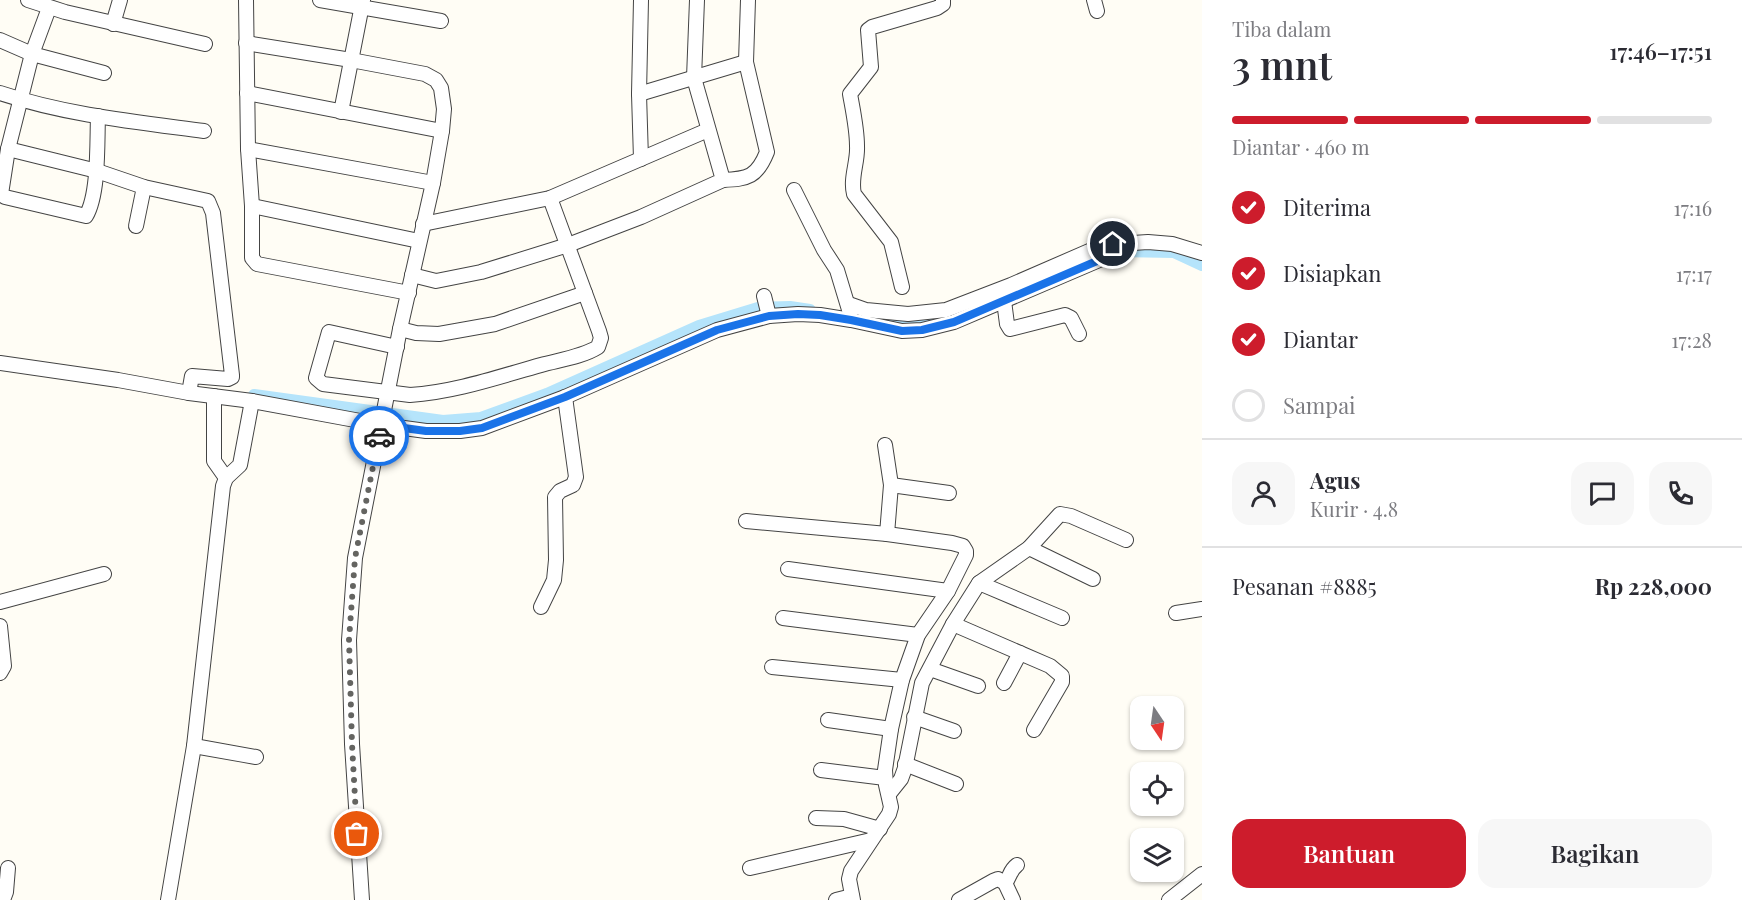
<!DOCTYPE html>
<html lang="id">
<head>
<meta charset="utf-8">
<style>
  :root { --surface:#fff; --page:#f7f7f7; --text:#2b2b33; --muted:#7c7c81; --line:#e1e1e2; --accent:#cd1c2c }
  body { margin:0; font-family:"Playfair Display",serif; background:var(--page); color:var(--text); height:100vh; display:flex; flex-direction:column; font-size:22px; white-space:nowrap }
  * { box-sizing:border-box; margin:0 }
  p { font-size:20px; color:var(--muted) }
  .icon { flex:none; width:33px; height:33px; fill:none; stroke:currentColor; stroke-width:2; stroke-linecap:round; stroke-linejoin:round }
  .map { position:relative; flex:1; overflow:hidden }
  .side { display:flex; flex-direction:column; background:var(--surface); width:540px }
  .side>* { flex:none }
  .needle { width:39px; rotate:167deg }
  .tools { position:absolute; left:1130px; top:696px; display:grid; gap:12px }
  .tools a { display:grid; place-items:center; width:54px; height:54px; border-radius:12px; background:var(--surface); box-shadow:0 2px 4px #0004; font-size:30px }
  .pin { position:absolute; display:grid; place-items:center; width:51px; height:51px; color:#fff; margin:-26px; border:3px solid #fff; border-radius:50%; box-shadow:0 2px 6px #0007 }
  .courier { position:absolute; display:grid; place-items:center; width:60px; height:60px; margin:-30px; border:4px solid #1a73e8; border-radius:50%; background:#fff; color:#222; box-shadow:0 2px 8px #0007 }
  .head em { font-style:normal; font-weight:600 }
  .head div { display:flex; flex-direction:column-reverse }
  .head { display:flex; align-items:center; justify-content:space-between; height:102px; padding:0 30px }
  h1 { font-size:39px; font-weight:600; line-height:45px }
  .bar { display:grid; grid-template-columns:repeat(4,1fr); gap:9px 6px; align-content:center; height:72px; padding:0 30px }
  .bar i { height:8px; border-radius:4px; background:var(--line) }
  .bar .selected { background:var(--accent) }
  .bar p { grid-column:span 4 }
  .line { display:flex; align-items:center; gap:15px; padding:0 30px; border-top:2px solid var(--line) }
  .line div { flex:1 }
  .round { display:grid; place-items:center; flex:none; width:63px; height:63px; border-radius:18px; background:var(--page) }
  ol { padding:0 30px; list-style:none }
  li { display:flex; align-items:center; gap:18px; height:66px }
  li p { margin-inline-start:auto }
  li .icon { padding:6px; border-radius:50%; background:var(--accent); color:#fff; stroke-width:4 }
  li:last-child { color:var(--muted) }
  li i { width:33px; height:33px; border:3px solid var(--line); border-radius:50% }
  .button { display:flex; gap:12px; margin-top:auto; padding:12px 30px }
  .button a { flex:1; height:69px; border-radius:18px; background:var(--accent); color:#fff; font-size:24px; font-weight:600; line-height:69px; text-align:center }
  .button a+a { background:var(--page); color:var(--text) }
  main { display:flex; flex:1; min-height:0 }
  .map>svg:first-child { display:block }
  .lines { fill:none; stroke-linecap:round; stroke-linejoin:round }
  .canal { stroke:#b5e4fb; stroke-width:12 }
  .street-casing { stroke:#444; stroke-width:16 }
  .street { stroke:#fff; stroke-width:14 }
  .done { stroke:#646461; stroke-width:6; stroke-dasharray:0 10.8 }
  .route { stroke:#1a73e8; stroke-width:8 }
</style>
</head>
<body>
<main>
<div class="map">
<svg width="1202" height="900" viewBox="0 0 1202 900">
  <rect width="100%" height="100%" fill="#fffdf5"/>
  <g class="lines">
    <g class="canal">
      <polyline points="1095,255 1119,251 1174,252 1202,265"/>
      <polyline points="880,320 896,323 931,322 960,312"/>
      <polyline points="254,395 443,421 481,418 547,394 699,326 758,308 790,307 810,310"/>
    </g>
    <defs>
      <g id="street">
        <polyline points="28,0 65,12 205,44"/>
        <polyline points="246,0 248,149 252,206 252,258 257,264 409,293"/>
        <polyline points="320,0 441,21"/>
        <polyline points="641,0 639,94 641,159"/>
        <polyline points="1094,0 1097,11"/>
        <path d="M49,8L32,54L8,149L1,194L5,197L86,216C99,194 97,143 98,116"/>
        <polyline points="113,24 120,0"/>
        <polyline points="0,40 32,54 104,73"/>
        <polyline points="246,43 351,60 425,74 436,80 441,88 444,109 442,131 433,183 400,329 355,558 349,640 352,744 362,900"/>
        <path d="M0,93C66,115 136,122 204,131"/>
        <polyline points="247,93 442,131"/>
        <polyline points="639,94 746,62"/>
        <polyline points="341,112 363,0"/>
        <polyline points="8,149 97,171 144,187 208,201 213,213 232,375 232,377 228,379 192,376 189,393"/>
        <polyline points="248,149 433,183"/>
        <path d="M723,180C748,179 757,177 767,152L746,62L748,0"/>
        <polyline points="794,190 824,250 837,270 850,313"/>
        <polyline points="252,206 419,241"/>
        <polyline points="423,224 550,198 708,130"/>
        <polyline points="136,226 144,187"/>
        <polyline points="412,275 436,281 481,272 568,245 641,217 723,180 694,78 697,0"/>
        <path d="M902,287L891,242L854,194C850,178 858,162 857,146C857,129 853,111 850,94L871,67L868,30L872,27L937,8L943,4V0"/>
        <polyline points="764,296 769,316"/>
        <polyline points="1004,301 1007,324 1010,329 1065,315 1071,318 1079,334"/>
        <polyline points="849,304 866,310 908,314 946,310 1011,285 1103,245 1148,242 1172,244 1202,253"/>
        <polyline points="400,329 416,333 439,334 495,324 585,293"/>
        <path d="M397,347L329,332L316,378L323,384L410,395C455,392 498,377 541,365C559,360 582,357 598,347L601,338L599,331L550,198"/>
        <polyline points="0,363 118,380 189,393 252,401 382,425 426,431 460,431 482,428 565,397 717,330 769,316 798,314 820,315 851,320 902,331 922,330 954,322 1104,258 1103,245"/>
        <polyline points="214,396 214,461 226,478"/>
        <polyline points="885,445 891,485 887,534"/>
        <polyline points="891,485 949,493"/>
        <polyline points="746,521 887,534 952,543 963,546 966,551 966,555 948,591 918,635 902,680 891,729 885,770 886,785 891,807 889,814 851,871 849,879 853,900"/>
        <polyline points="1029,548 1093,579"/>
        <polyline points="788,569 948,591"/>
        <polyline points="979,583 1062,618"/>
        <polyline points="0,602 104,574"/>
        <polyline points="541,607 554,580 556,560 555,497 560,491 573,485 576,477 565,397"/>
        <polyline points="1176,613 1202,609"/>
        <polyline points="783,618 918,635"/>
        <polyline points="953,624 1050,666 1062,676 1062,682 1034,730"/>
        <polyline points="0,626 4,666 0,673"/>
        <polyline points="772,667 902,680"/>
        <polyline points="930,669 978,686"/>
        <polyline points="1004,683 1020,653"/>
        <polyline points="914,717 954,731"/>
        <polyline points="828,720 891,729"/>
        <polyline points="194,746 256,757"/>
        <polyline points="905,764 956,784"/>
        <polyline points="821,770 885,778"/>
        <polyline points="889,794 901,779 905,768 922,683 953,624 979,583 1029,548 1060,514 1071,516 1126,540"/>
        <polyline points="816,818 844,819 880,829"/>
        <polyline points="750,868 871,840"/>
        <path d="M1005,883C1011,876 1009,871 1017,865"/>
        <polyline points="3,900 6,892 8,868"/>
        <polyline points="168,900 194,746 223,486 226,478 240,465 252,401"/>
        <polyline points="836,900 852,896"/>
        <polyline points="959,900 993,881 998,879 1005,883 1013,900"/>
        <polyline points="1169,900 1202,874"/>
      </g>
    </defs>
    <use href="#street" class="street-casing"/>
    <use href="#street" class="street"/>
  </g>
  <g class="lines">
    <polyline class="done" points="357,834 352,744 349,640 355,558 379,436"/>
    <polyline class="route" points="379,436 382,425 426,431 460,431 482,428 565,397 717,330 769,316 798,314 820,315 851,320 902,331 922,330 954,322 1104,258 1103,245 1113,244"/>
  </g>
</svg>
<div class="tools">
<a><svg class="needle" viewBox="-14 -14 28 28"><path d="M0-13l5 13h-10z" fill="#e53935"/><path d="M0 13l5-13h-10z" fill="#7c7c81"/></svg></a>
<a><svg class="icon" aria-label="locate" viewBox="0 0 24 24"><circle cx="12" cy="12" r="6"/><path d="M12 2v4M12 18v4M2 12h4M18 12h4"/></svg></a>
<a><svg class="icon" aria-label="layers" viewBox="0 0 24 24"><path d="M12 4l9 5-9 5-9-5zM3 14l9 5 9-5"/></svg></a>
</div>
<div class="pin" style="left:357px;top:834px;background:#ea580c"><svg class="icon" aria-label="bag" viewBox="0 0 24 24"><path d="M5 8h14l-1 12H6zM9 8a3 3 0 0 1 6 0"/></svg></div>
<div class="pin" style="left:1113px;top:244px;background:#1f2937"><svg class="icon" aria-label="home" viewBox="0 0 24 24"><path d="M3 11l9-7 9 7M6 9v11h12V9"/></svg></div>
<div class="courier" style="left:379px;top:436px"><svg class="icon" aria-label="car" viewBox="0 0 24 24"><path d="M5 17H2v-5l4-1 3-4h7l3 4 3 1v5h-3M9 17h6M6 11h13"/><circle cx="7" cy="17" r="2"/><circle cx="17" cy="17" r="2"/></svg></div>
</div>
<section class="side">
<div class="head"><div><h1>3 mnt</h1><p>Tiba dalam</p></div><em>17:46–17:51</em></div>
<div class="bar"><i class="selected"></i><i class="selected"></i><i class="selected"></i><i></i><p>Diantar · 460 m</p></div>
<ol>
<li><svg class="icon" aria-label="check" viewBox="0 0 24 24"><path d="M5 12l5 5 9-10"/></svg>Diterima<p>17:16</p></li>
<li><svg class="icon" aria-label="check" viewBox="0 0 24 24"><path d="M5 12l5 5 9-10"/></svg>Disiapkan<p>17:17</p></li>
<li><svg class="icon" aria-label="check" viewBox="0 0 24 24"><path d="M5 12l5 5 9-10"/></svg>Diantar<p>17:28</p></li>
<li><i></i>Sampai</li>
</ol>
<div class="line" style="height:108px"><a class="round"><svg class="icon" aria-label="person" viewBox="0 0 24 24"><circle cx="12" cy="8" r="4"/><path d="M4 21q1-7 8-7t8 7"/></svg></a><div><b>Agus</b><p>Kurir · 4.8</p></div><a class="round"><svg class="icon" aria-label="chat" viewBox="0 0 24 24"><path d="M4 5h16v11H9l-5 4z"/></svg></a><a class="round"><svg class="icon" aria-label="phone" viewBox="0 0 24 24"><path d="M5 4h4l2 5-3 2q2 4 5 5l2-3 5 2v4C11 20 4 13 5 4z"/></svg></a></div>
<div class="line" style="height:78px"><div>Pesanan #8885</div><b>Rp 228,000</b></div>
<div class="button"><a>Bantuan</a><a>Bagikan</a></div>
</section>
</main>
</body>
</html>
